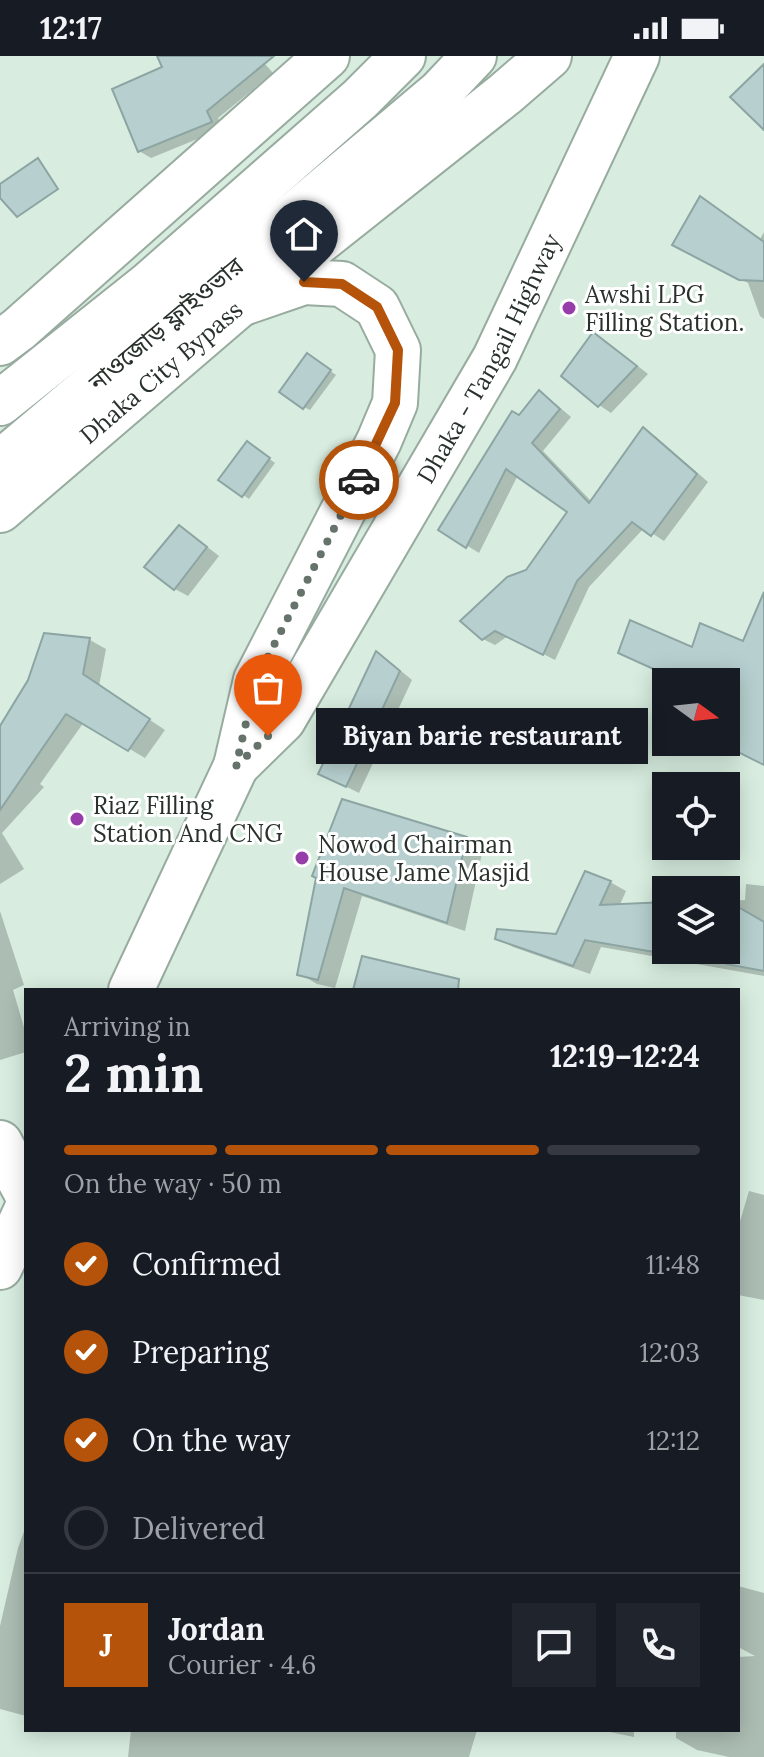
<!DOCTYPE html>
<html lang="en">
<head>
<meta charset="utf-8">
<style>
  :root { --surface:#171b24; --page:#20242c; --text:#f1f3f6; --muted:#9ea1a6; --line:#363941; --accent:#b45309 }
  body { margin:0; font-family:Lora,"Noto Sans Bengali",serif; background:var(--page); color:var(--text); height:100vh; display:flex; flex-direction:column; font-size:30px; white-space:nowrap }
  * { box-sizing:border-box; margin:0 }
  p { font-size:26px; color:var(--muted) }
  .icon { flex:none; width:44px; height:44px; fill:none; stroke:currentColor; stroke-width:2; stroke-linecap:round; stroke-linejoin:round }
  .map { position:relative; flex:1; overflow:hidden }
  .drawer { position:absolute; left:24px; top:932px; width:716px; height:744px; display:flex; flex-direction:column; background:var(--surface); border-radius:0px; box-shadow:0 4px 20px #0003 }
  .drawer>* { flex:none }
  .needle { width:52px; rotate:105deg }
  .controls { position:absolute; left:652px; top:612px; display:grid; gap:16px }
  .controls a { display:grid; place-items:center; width:88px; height:88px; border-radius:0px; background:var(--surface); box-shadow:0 4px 20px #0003; font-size:40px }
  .pin { position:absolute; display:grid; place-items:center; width:68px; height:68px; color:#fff; margin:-82px -34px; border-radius:50% 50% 50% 0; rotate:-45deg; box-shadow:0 0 8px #0007 }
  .pin .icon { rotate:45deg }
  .courier { position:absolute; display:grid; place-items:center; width:80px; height:80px; margin:-40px; border:6px solid #b45309; border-radius:50%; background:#fff; color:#222; box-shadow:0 2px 10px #0007 }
  .bubble { position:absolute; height:56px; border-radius:0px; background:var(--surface); box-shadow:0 4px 20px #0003; font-size:26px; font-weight:700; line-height:56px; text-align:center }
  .summary em { font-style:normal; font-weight:700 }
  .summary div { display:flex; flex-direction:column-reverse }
  .summary { display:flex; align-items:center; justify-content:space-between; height:136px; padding:0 40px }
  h1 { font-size:52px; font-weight:700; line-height:60px }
  .bar { display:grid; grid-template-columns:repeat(4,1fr); gap:12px 8px; align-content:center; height:96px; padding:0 40px }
  .bar i { height:10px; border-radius:6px; background:var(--line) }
  .bar .active { background:var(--accent) }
  .bar p { grid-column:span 4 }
  .line { display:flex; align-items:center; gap:20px; padding:0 40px; border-top:2px solid var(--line) }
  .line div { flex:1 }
  .round { display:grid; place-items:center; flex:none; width:84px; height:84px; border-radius:0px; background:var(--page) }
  ol { padding:0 40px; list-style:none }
  li { display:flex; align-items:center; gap:24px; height:88px }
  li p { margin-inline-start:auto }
  li .icon { padding:8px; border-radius:50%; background:var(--accent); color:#fff; stroke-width:4 }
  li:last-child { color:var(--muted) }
  li i { width:44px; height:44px; border:4px solid var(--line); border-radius:50% }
  .status { display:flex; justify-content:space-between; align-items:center; height:56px; padding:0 40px; background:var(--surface); direction:ltr }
  .status svg { height:22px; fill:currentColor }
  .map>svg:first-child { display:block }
  .shadow { fill:#0003 }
  .building { fill:#b7d0cf; stroke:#8ca5a3; stroke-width:2 }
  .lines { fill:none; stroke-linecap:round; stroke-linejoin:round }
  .minor-casing { stroke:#97ab9f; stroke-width:48 }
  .highway-casing { stroke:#97ab9f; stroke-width:48 }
  .minor { stroke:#fff; stroke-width:44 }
  .highway { stroke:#fff; stroke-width:44 }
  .done { stroke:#66736b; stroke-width:8; stroke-dasharray:0 14.4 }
  .route { stroke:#b45309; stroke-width:10 }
  .poi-dot { fill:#963da9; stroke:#fff; stroke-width:3 }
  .labels { text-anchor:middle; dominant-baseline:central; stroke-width:6; stroke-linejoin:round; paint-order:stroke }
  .poi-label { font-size:24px; fill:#29312c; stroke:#fff; text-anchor:start }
  .street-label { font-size:24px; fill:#29312c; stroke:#fff }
</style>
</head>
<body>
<div class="status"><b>12:17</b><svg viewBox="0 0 49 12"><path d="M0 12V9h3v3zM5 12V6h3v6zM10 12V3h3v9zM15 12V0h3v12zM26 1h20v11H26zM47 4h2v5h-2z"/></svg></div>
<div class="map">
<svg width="764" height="1701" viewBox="0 0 764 1701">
  <rect width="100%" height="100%" fill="#d8ede0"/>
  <g class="shadow">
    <polygon points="171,0 258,0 273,17 218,62 222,73 151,102 139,95"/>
    <polygon points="764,176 764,263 760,260 748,227 687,195 760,183"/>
    <polygon points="593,278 606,285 648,318 611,357 599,349"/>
    <polygon points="314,303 336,319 310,354 304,351"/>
    <polygon points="540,337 551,344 571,361 543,395 592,446 643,373 655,380 708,426 664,485 644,472 589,531 555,604 508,580 495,589 483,583 527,516 570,456 518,419 479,497 440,473 520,362"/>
    <polygon points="253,391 275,407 249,443 221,423"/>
    <polygon points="180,471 192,479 219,500 188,540 175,533 147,511"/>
    <polygon points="90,584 106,593 99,630 165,674 145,702 84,666 40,728 44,731 2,777 24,813 0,828 0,675"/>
    <polygon points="377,598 389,605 412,624 359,737 333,724"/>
    <polygon points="466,783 483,793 465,875 362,840 335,932 317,928 300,918 318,822"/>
    <polygon points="586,818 610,826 626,835 619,851 666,848 666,894 726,894 726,845 745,844 746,828 764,830 764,920 601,891 590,918 513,891 497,882 557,880"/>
    <polygon points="0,855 24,929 13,934 26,978 26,996 0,1004"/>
    <polygon points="749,1135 764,1139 764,1244 738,1239 738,1172"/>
    <polygon points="26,1470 26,1660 0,1653 0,1570 18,1492"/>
    <polygon points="738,1530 764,1537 764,1701 729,1701 697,1694 676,1682 676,1674 738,1674 738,1601 755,1600 738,1591"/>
    <polygon points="131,1674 477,1674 469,1701 128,1701"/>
    <polygon points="600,1674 634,1674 634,1681"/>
  </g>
  <g class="building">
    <polygon points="157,0 274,0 207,55 212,66 138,96 112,33 162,11"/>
    <polygon points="764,8 764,74 730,41"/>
    <polygon points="38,102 58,133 17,161 0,142 0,128"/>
    <polygon points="700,140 764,186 764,225 739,224 672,189"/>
    <polygon points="593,276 637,310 598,351 561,320"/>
    <polygon points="307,297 331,314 303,353 279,336"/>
    <polygon points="539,334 560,353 532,387 589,447 643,371 697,418 651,480 632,466 577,525 543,599 495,575 482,584 460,565 507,521 526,514 567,456 506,413 466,492 438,474 512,355 519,359"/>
    <polygon points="247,385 270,402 242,441 218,424"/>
    <polygon points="179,469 207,491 174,534 144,511"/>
    <polygon points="764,536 764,709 726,690 726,626 682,626 618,597 630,564 692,591 700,567 743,585"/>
    <polygon points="44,577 90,582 83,618 150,663 128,695 66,658 0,754 0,670 28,624"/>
    <polygon points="376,595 400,615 346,731 318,718"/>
    <polygon points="342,743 467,781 447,867 344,832 318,924 297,919 316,822 312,820"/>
    <polygon points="585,815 611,825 600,849 666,846 666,898 585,884 573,910 495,883 497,873 556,878"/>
    <polygon points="726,844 764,866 764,915 726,908"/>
    <polygon points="362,900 459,923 458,934 353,934"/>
  </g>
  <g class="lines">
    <defs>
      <polyline id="minor" points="0,1087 26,1136"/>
      <g id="highway">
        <polyline points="0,287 19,273 327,0"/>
        <polyline points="0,347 148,229 360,43 403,0"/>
        <polyline points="0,407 440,36 474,0"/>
        <path id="s1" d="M0,454L240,248L505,38L549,0"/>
        <path id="s2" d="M236,710L283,664L495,302L637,0"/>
        <polyline points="131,934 236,710 256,624 379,385 395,347 398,294 377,251 342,228 304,226 240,248"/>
        <polyline points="0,1211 26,1155"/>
      </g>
    </defs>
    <use href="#minor" class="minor-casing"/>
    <use href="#highway" class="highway-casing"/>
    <use href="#minor" class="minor"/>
    <use href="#highway" class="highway"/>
  </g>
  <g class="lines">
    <polyline class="done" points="268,680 236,710 256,624 359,424"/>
    <polyline class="route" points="304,226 342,228 377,251 398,294 395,347 359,424"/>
  </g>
  <g class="poi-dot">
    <circle cx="569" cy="252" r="8"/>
    <circle cx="77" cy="763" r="8"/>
    <circle cx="302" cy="802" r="8"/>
  </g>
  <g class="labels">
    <g class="poi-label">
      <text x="585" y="238">Awshi LPG<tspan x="585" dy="28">Filling Station.</tspan></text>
      <text x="93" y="749">Riaz Filling<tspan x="93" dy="28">Station And CNG</tspan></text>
      <text x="318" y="788">Nowod Chairman<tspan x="318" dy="28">House Jame Masjid</tspan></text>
    </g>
    <g class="street-label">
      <text transform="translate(166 268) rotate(-40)">নাওজোড় ফ্লাইওভার</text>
      <text stroke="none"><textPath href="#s2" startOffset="482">Dhaka - Tangail Highway</textPath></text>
      <text stroke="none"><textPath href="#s1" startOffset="212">Dhaka City Bypass</textPath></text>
    </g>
  </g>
</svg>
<div class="controls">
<a><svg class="needle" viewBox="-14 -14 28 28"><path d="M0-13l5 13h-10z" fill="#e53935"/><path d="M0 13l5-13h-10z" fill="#9ea1a6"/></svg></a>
<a><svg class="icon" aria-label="locate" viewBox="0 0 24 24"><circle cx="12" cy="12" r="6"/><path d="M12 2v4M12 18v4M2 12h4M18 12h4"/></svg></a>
<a><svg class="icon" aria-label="layers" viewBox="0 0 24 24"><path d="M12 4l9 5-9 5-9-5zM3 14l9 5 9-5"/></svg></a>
</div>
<div class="pin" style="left:268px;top:680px;background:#ea580c"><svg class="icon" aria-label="bag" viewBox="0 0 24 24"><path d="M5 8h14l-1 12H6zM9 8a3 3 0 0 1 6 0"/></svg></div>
<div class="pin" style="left:304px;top:226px;background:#1f2937"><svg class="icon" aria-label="home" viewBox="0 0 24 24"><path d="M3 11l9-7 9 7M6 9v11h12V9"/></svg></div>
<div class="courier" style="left:359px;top:424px"><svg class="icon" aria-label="car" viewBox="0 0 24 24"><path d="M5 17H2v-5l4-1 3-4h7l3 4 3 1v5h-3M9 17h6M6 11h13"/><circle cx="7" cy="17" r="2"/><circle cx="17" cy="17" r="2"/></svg></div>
<div class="bubble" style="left:316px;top:652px;width:332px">Biyan barie restaurant</div>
<section class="drawer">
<div class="summary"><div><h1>2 min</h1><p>Arriving in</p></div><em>12:19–12:24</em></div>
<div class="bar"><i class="active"></i><i class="active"></i><i class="active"></i><i></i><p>On the way · 50 m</p></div>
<ol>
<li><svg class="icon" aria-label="check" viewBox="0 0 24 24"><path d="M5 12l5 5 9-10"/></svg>Confirmed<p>11:48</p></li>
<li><svg class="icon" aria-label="check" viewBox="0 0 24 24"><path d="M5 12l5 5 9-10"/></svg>Preparing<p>12:03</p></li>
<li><svg class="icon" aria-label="check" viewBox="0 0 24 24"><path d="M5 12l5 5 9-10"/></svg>On the way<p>12:12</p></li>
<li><i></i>Delivered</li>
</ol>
<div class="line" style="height:144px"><b class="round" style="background:var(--accent);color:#fff">J</b><div><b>Jordan</b><p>Courier · 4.6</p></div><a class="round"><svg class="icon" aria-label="chat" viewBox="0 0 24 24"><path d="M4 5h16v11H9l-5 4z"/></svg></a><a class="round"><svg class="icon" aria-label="phone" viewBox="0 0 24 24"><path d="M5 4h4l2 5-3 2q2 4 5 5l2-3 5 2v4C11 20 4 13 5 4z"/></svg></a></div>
</section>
</div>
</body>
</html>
